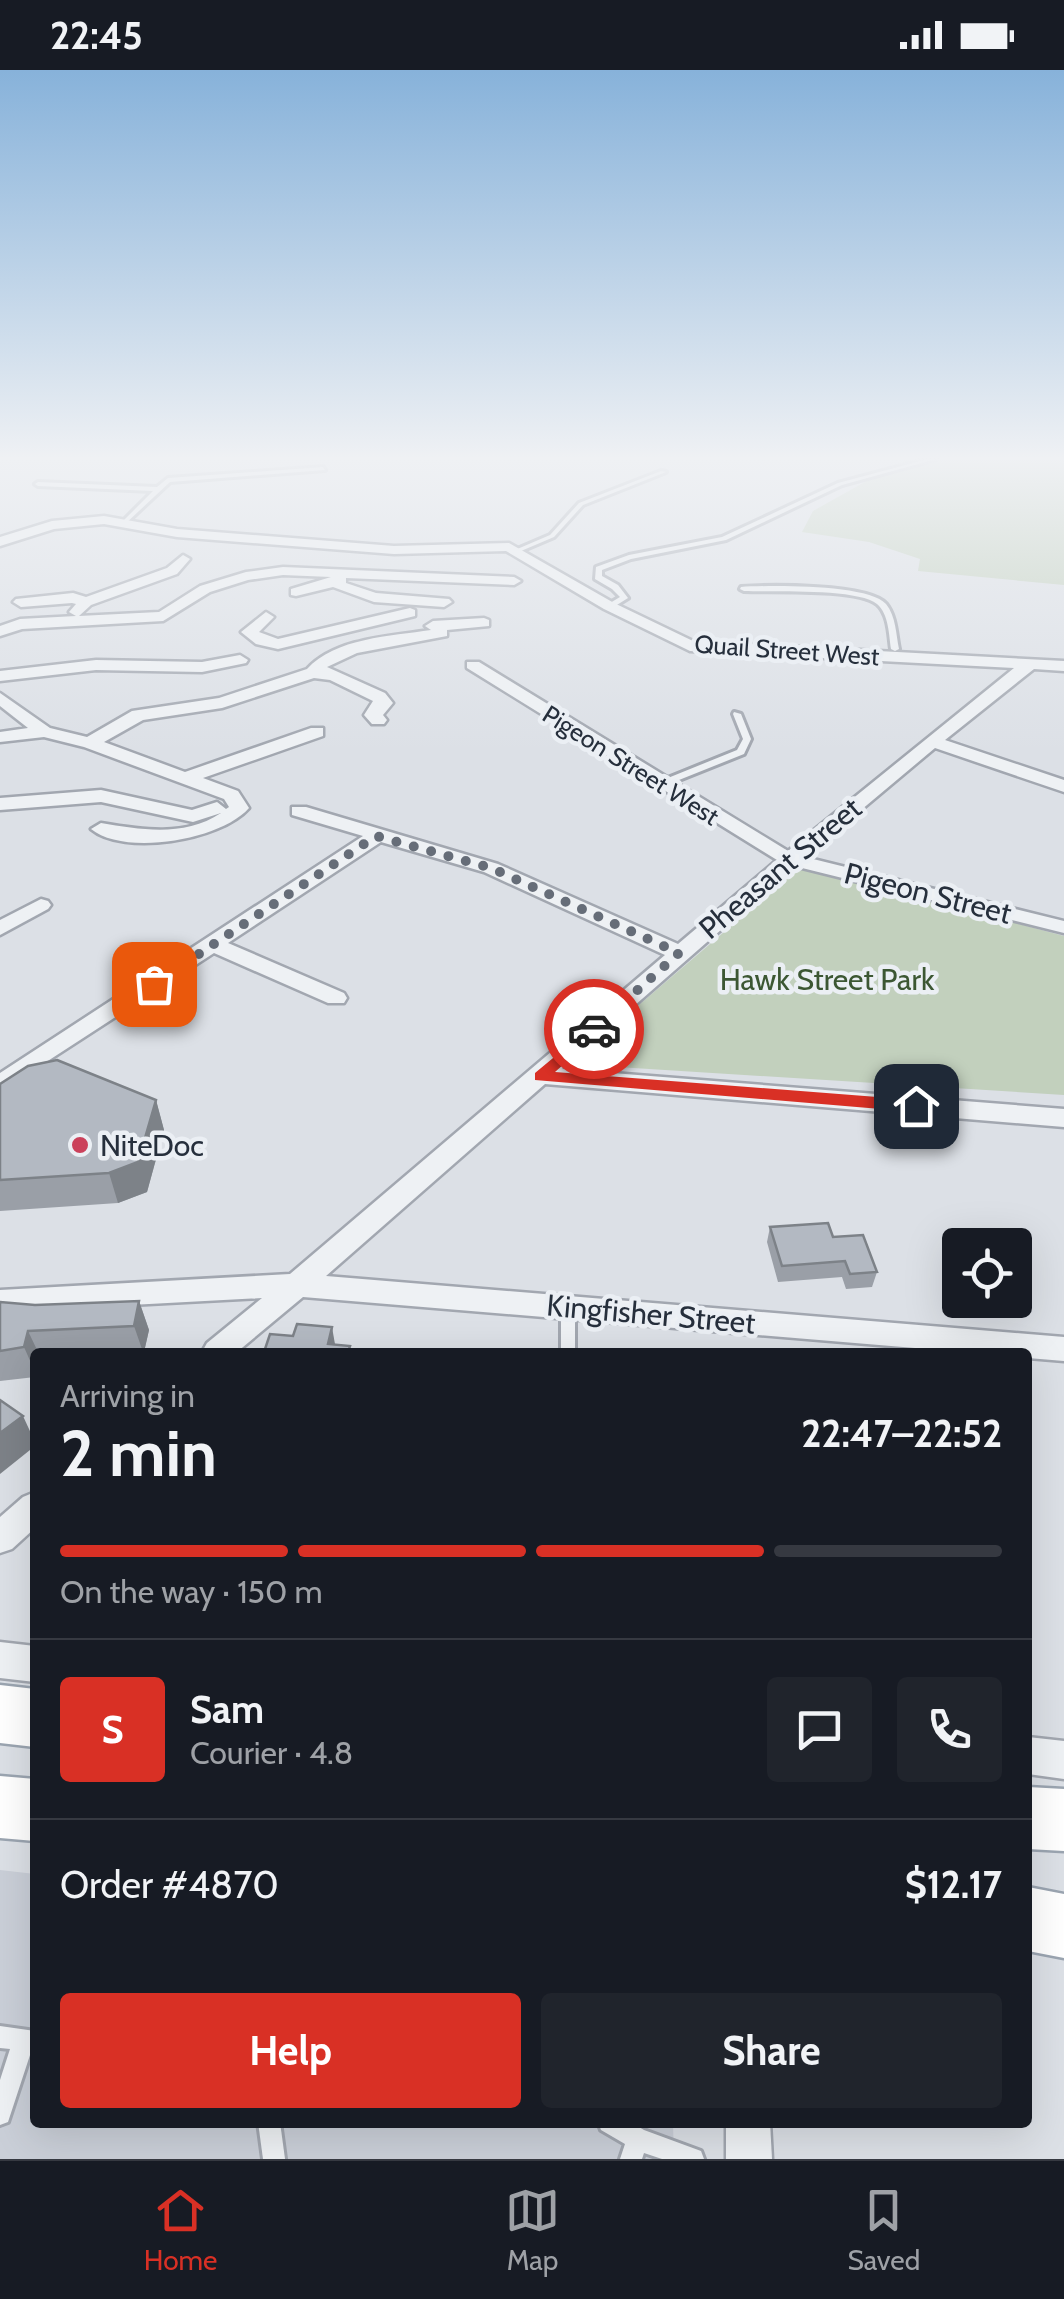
<!DOCTYPE html>
<html lang="en">
<head>
<meta charset="utf-8">
<style>
  :root { --surface:#171b24; --page:#20242c; --text:#f1f3f6; --muted:#9ea1a6; --line:#363941; --accent:#d93025 }
  body { margin:0; font-family:Cabin,sans-serif; background:var(--page); color:var(--text); height:100vh; display:flex; flex-direction:column; font-size:38px; white-space:nowrap }
  * { box-sizing:border-box; margin:0 }
  p { font-size:32px; color:var(--muted) }
  .icon { flex:none; width:55px; height:55px; fill:none; stroke:currentColor; stroke-width:2; stroke-linecap:round; stroke-linejoin:round }
  .map { position:relative; flex:1; overflow:hidden }
  .drawer { position:absolute; left:30px; top:1278px; width:1002px; height:780px; display:flex; flex-direction:column; background:var(--surface); border-radius:10px; box-shadow:0 10px 40px #0002 }
  .drawer>* { flex:none }
  .fabs { position:absolute; left:942px; top:1158px; display:grid; gap:20px }
  .fabs a { display:grid; place-items:center; width:90px; height:90px; border-radius:10px; background:var(--surface); box-shadow:0 10px 40px #0002; font-size:50px }
  .pin { position:absolute; display:grid; place-items:center; width:85px; height:85px; color:#fff; margin:-42px; border-radius:20px; box-shadow:0 5px 15px #0006 }
  .courier { position:absolute; display:grid; place-items:center; width:100px; height:100px; margin:-50px; border:8px solid #d93025; border-radius:50%; background:#fff; color:#222; box-shadow:0 2px 12px #0007 }
  .headline em { font-style:normal; font-weight:700 }
  .headline div { display:flex; flex-direction:column-reverse }
  .headline { display:flex; align-items:center; justify-content:space-between; height:170px; padding:0 30px }
  h1 { font-size:65px; font-weight:700; line-height:75px }
  .bar { display:grid; grid-template-columns:repeat(4,1fr); gap:15px 10px; align-content:center; height:120px; padding:0 30px }
  .bar i { height:12px; border-radius:8px; background:var(--line) }
  .bar .selected { background:var(--accent) }
  .bar p { grid-column:span 4 }
  .line { display:flex; align-items:center; gap:25px; padding:0 30px; border-top:2px solid var(--line) }
  .line div { flex:1 }
  .round { display:grid; place-items:center; flex:none; width:105px; height:105px; border-radius:10px; background:var(--page) }
  .cta { display:flex; gap:20px; margin-top:auto; padding:20px 30px }
  .cta a { flex:1; height:115px; border-radius:10px; background:var(--accent); color:#fff; font-size:40px; font-weight:700; line-height:115px; text-align:center }
  .cta a+a { background:var(--page); color:var(--text) }
  .status { display:flex; justify-content:space-between; align-items:center; height:70px; padding:0 50px; background:var(--surface); direction:ltr }
  .status svg { height:28px; fill:currentColor }
  .tab-bar { display:flex; justify-content:space-around; align-items:center; height:140px; border-top:2px solid var(--line); background:var(--surface); font-size:28px; color:var(--muted) }
  .tab-bar a { display:grid; justify-items:center; gap:5px }
  .tab-bar .selected { color:var(--accent) }
  .map>svg:first-child { display:block }
  .built { fill:#cacfd8 }
  .green { fill:#c2d0bd }
  .lines { fill:none; stroke-linecap:round; stroke-linejoin:round }
  .service-casing { stroke:#a2a7b0; stroke-width:6 }
  .minor-casing { stroke:#a2a7b0; stroke-width:5 }
  .primary-casing { stroke:#9ba5b1; stroke-width:5 }
  .service { fill:#eef1f4; fill-rule:evenodd }
  .minor { fill:#eef1f4; fill-rule:evenodd }
  .primary { fill:#fff; fill-rule:evenodd }
  .wall { fill:#9a9fa7 }
  .shaded-wall { fill:#7d8288 }
  .building { fill:#b3b9c2; stroke:#7d8288; stroke-width:2.5 }
  .route { fill:#d93025 }
  .done { stroke:#666d78; stroke-width:10; stroke-dasharray:0 18 }
  .poi-dot { fill:#cb415b; stroke:#ebeff4; stroke-width:4 }
  .labels { text-anchor:middle; dominant-baseline:central; stroke-width:9; stroke-linejoin:round; paint-order:stroke }
  .far-street-label { font-size:25px; fill:#262f3c; stroke:#ebeff4 }
  .street-label { font-size:30px; fill:#262f3c; stroke:#ebeff4 }
  .park-label { font-size:30px; fill:#3c5733; stroke:#ebeff4 }
  .poi-label { font-size:30px; fill:#262f3c; stroke:#ebeff4; text-anchor:start }
</style>
</head>
<body>
<div class="status"><b>22:45</b><svg viewBox="0 0 49 12"><path d="M0 12V9h3v3zM5 12V6h3v6zM10 12V3h3v9zM15 12V0h3v12zM26 1h20v11H26zM47 4h2v5h-2z"/></svg></div>
<div class="map">
<svg width="1064" height="2089" viewBox="0 0 1064 2089">
  <rect width="100%" height="100%" fill="#dce0e6"/>
  <polygon class="built" points="0,1800 35,1804 35,2052 673,2053 674,2089 0,2089"/>
  <g class="green">
    <polygon points="906,389 1064,389 1064,515 918,501 920,489 869,472 802,462 813,441"/>
    <polygon points="801,796 1064,866 1064,1025 570,994"/>
  </g>
  <g class="lines">
    <defs>
      <g id="service">
        <polygon points="928,389 936,389 842,415 726,470 631,489 602,500 602,506 618,515 628,528 612,538 605,536 620,527 612,519 595,509 596,497 629,485 722,467 838,413"/>
        <polygon points="323,397 325,400 170,412 124,455 121,453 153,421 38,416 35,414 38,412 157,417 168,408"/>
        <polygon points="661,401 666,402 583,435 554,467 521,481 515,480 550,465 579,433"/>
        <path d="M741,517C769,515 869,514 886,534C896,546 896,565 899,579L895,581L891,579C889,566 889,544 877,534C858,518 772,522 744,521L740,519Z"/>
        <polygon points="734,642 741,644 751,669 744,684 664,716 658,716 658,712 737,680 743,669 733,644"/>
        <polygon points="568,1232 573,1234 575,1238 575,1282 561,1282 561,1238 563,1234"/>
        <polygon points="0,1956 35,1961 35,1983 31,1982 8,2052 0,2055 0,2010 10,1979 0,1978"/>
        <polygon points="258,2052 280,2052 285,2089 263,2089"/>
        <polygon points="598,2052 631,2052 644,2060 701,2081 704,2089 662,2089 644,2083 642,2089 620,2089 625,2074 601,2060"/>
      </g>
      <g id="minor">
        <polygon points="104,446 177,459 394,476 509,473 614,533 693,571 1064,591 1064,601 1034,599 945,670 1064,710 1064,722 935,678 805,787 1064,851 1064,863 794,796 562,999 1064,1039 1064,1057 545,1014 326,1206 1064,1267 1064,1291 1028,1288 1028,1282 963,1282 303,1227 237,1282 202,1282 207,1273 262,1228 0,1242 0,1220 290,1204 665,885 484,802 381,772 228,873 344,923 347,928 344,933 328,933 214,883 0,1022 0,1003 363,766 292,745 292,737 306,737 498,794 678,874 777,790 467,598 467,592 479,592 788,781 1014,598 690,581 604,539 506,481 394,484 177,467 104,454 54,459 0,476 0,467 52,451"/>
        <polygon points="183,485 190,489 177,504 91,535 79,546 159,542 200,516 246,502 283,497 514,507 521,511 514,515 346,508 346,513 376,523 449,529 452,532 444,537 374,532 333,517 296,526 291,525 291,519 331,507 283,505 248,510 210,522 163,551 22,559 0,566 0,556 20,549 76,546 69,542 76,534 72,533 21,537 13,532 16,529 73,523 86,527 167,498"/>
        <polygon points="410,538 415,540 415,546 278,579 256,574 241,562 266,542 274,547 259,562 278,569"/>
        <path d="M484,548L489,550V556L447,560V566L357,583L327,597L385,623L393,633L383,645L387,650L384,654H372L364,645L373,631L330,610L314,608L222,638L143,650L104,672L185,702L311,658H323V666L203,708L238,721L249,738C220,771 123,786 91,759L101,753C142,760 185,767 221,743L193,752L101,732L0,740V728L101,720L192,740L217,732L226,739L229,737L224,729L84,677L44,667L0,672V662L28,658L0,636V623L50,658L87,667L132,641L219,628L307,599C335,568 391,566 431,560L425,556L433,551Z"/>
        <polygon points="240,585 248,590 246,593 202,602 96,600 0,611 0,601 96,590 202,592"/>
        <polygon points="41,829 48,831 51,835 48,839 0,865 0,850"/>
        <polygon points="35,1422 35,1458 12,1479 0,1483 0,1447 23,1427"/>
        <polygon points="0,1572 35,1576 35,1612 0,1608"/>
        <polygon points="1028,1667 1064,1671 1064,1709 1028,1704"/>
        <polygon points="726,2052 770,2052 772,2089 726,2089"/>
      </g>
      <g id="primary">
        <polygon points="0,1615 35,1619 35,1677 0,1673"/>
        <polygon points="0,1706 35,1709 35,1771 0,1768"/>
        <polygon points="1028,1717 1064,1719 1064,1781 1028,1779"/>
        <polygon points="1028,1817 1064,1824 1064,1888 1028,1881"/>
      </g>
    </defs>
    <use href="#service" class="service-casing"/>
    <use href="#minor" class="minor-casing"/>
    <use href="#primary" class="primary-casing"/>
    <use href="#service" class="service"/>
    <use href="#minor" class="minor"/>
    <use href="#primary" class="primary"/>
  </g>
  <g class="wall">
    <polygon points="0,1014 156,1030 164,1060 147,1122 118,1133 0,1141"/>
    <polygon points="770,1157 833,1167 877,1202 872,1217 846,1219 842,1207 778,1212 767,1172"/>
    <polygon points="139,1231 149,1260 144,1282 35,1282 35,1307 0,1311 0,1232 35,1235"/>
  </g>
  <g class="shaded-wall">
    <polygon points="156,1030 164,1060 147,1122 118,1133 109,1103"/>
    <polygon points="139,1231 149,1260 144,1282 143,1282 134,1256"/>
    <polygon points="332,1257 336,1280 328,1274"/>
    <polygon points="28,1261 38,1282 35,1282 35,1302 24,1277"/>
    <polygon points="23,1346 35,1372 35,1376 0,1404 0,1363"/>
  </g>
  <g class="building">
    <polygon points="57,990 156,1030 138,1092 109,1103 0,1110 0,1014 28,996"/>
    <polygon points="828,1153 833,1167 863,1165 877,1202 850,1204 845,1191 782,1196 770,1157"/>
    <polygon points="139,1231 134,1256 28,1261 24,1277 0,1281 0,1232 35,1235"/>
    <polygon points="297,1254 332,1257 328,1274 350,1276 348,1282 264,1282 270,1264 293,1266"/>
    <polygon points="0,1330 23,1346 0,1363"/>
  </g>
  <linearGradient id="sky" x2="0" y2="1"><stop stop-color="#87b2da"/><stop offset="0.57" stop-color="#eff1f4"/><stop offset="1" stop-color="#eff1f4" stop-opacity="0"/></linearGradient>
  <rect width="1064" height="681" fill="url(#sky)"/>
  <polygon class="route" points="594,954 602,959 600,962 555,1002 916,1030 925,1036 916,1042 535,1010 535,1003"/>
  <g class="lines">
    <polyline class="done" points="154,914 376,766 491,798 679,883 594,959"/>
  </g>
  <circle class="poi-dot" cx="80" cy="1075" r="10"/>
  <g class="labels">
    <g class="far-street-label">
      <text transform="translate(787 580) rotate(4)">Quail Street West</text>
      <text transform="translate(631 695) rotate(32)">Pigeon Street West</text>
    </g>
    <g class="street-label">
      <text transform="translate(780 798) rotate(-40)">Pheasant Street</text>
      <text transform="translate(928 823) rotate(14)">Pigeon Street</text>
      <text transform="translate(651 1244) rotate(5)">Kingfisher Street</text>
    </g>
    <g class="park-label">
      <text x="827" y="909">Hawk Street Park</text>
    </g>
    <g class="poi-label">
      <text x="100" y="1075">NiteDoc</text>
    </g>
  </g>
</svg>
<div class="fabs">
<a><svg class="icon" aria-label="locate" viewBox="0 0 24 24"><circle cx="12" cy="12" r="6"/><path d="M12 2v4M12 18v4M2 12h4M18 12h4"/></svg></a>
</div>
<div class="pin" style="left:154px;top:914px;background:#ea580c"><svg class="icon" aria-label="bag" viewBox="0 0 24 24"><path d="M5 8h14l-1 12H6zM9 8a3 3 0 0 1 6 0"/></svg></div>
<div class="pin" style="left:916px;top:1036px;background:#1f2937"><svg class="icon" aria-label="home" viewBox="0 0 24 24"><path d="M3 11l9-7 9 7M6 9v11h12V9"/></svg></div>
<div class="courier" style="left:594px;top:959px"><svg class="icon" aria-label="car" viewBox="0 0 24 24"><path d="M5 17H2v-5l4-1 3-4h7l3 4 3 1v5h-3M9 17h6M6 11h13"/><circle cx="7" cy="17" r="2"/><circle cx="17" cy="17" r="2"/></svg></div>
<section class="drawer">
<div class="headline"><div><h1>2 min</h1><p>Arriving in</p></div><em>22:47–22:52</em></div>
<div class="bar"><i class="selected"></i><i class="selected"></i><i class="selected"></i><i></i><p>On the way · 150 m</p></div>
<div class="line" style="height:180px"><b class="round" style="background:var(--accent);color:#fff">S</b><div><b>Sam</b><p>Courier · 4.8</p></div><a class="round"><svg class="icon" aria-label="chat" viewBox="0 0 24 24"><path d="M4 5h16v11H9l-5 4z"/></svg></a><a class="round"><svg class="icon" aria-label="phone" viewBox="0 0 24 24"><path d="M5 4h4l2 5-3 2q2 4 5 5l2-3 5 2v4C11 20 4 13 5 4z"/></svg></a></div>
<div class="line" style="height:130px"><div>Order #4870</div><b>$12.17</b></div>
<div class="cta"><a>Help</a><a>Share</a></div>
</section>
</div>
<nav class="tab-bar">
<a class="selected"><svg class="icon" aria-label="home" viewBox="0 0 24 24"><path d="M3 11l9-7 9 7M6 9v11h12V9"/></svg>Home</a>
<a><svg class="icon" aria-label="map" viewBox="0 0 24 24"><path d="M3 6l6-2 6 2 6-2v14l-6 2-6-2-6 2zM9 4v14M15 6v14"/></svg>Map</a>
<a><svg class="icon" aria-label="saved" viewBox="0 0 24 24"><path d="M7 4h10v16l-5-4-5 4z"/></svg>Saved</a>
</nav>
</body>
</html>
